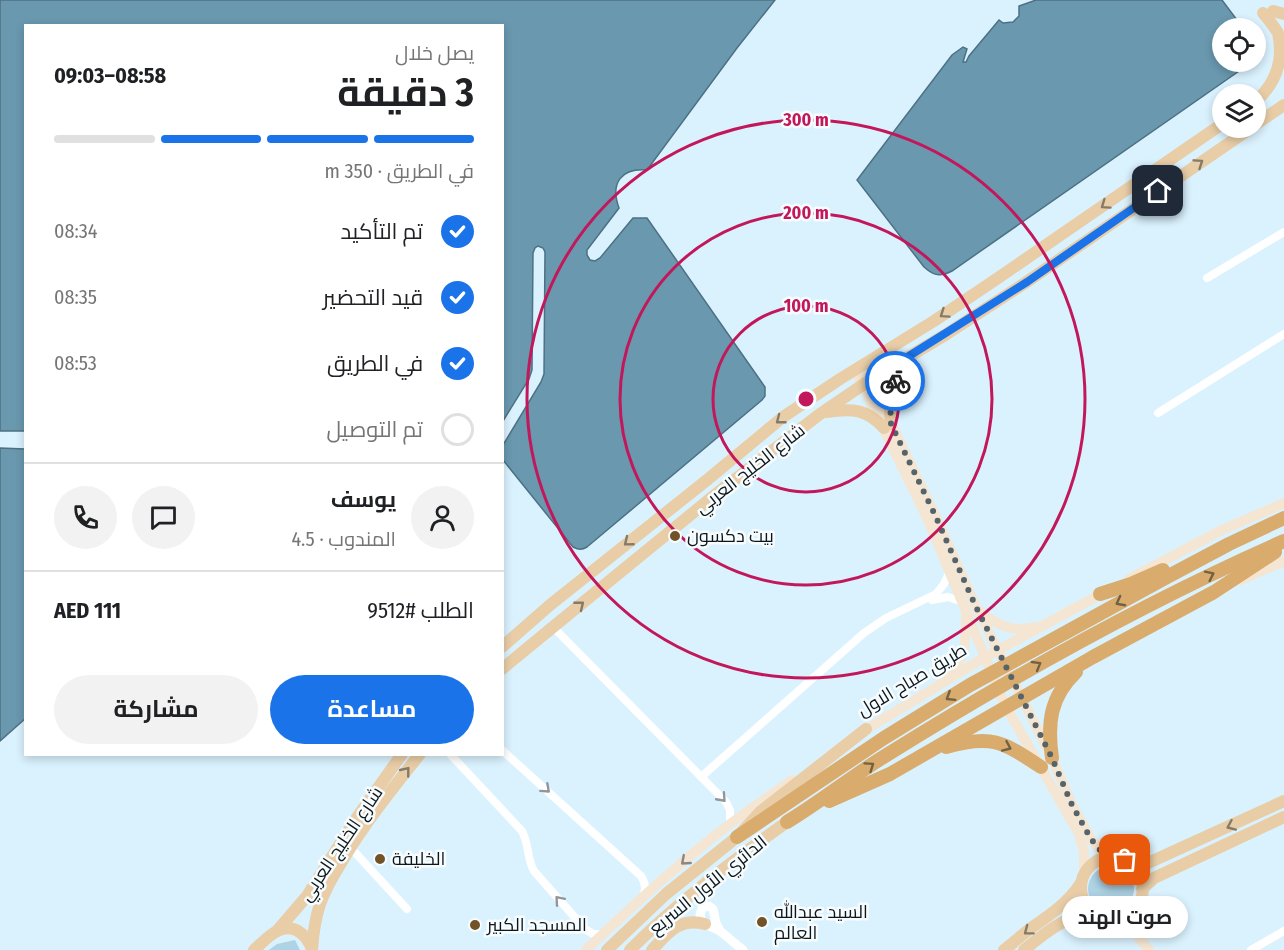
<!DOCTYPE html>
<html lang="ar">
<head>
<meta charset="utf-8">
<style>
  :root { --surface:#fff; --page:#f2f2f2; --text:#202124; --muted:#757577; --line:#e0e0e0; --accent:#1a73e8 }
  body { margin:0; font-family:"Fira Sans Condensed",Cairo,sans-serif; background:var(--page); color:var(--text); direction:rtl; height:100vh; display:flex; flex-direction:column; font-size:22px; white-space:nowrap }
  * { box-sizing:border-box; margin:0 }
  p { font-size:20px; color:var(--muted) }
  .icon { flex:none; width:33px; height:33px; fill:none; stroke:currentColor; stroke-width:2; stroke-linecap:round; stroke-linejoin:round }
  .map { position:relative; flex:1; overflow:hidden; direction:ltr }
  .details { position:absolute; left:24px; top:24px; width:480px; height:732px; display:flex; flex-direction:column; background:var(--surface); border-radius:0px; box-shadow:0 3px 9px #0003; direction:rtl }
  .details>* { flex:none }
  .tools { position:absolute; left:1212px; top:18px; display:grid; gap:12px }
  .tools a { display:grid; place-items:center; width:54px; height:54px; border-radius:50%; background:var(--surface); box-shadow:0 3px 9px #0003; font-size:30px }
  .pin { position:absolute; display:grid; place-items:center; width:51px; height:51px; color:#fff; margin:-26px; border-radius:12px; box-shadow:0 3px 9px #0006 }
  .courier { position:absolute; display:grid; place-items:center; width:60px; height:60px; margin:-30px; border:4px solid #1a73e8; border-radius:50%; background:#fff; color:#222; box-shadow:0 2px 8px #0007 }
  .bubble { position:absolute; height:42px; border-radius:21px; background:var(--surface); box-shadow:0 3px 9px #0003; font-size:20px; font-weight:700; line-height:42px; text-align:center; direction:rtl }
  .head em { font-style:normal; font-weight:700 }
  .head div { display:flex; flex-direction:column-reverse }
  .head { display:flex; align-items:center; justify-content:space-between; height:102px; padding:0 30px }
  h1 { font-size:39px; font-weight:700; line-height:45px }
  .bar { display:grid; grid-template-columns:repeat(4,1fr); gap:9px 6px; align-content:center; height:72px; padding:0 30px }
  .bar i { height:8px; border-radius:4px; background:var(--line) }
  .bar .current { background:var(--accent) }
  .bar p { grid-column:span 4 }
  .line { display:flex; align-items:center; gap:15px; padding:0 30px; border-top:2px solid var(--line) }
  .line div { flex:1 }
  .round { display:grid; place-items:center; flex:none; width:63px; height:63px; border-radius:32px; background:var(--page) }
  ol { padding:0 30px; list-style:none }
  li { display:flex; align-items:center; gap:18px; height:66px }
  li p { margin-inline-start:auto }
  li .icon { padding:6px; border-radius:50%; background:var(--accent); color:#fff; stroke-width:4 }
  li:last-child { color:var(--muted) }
  li i { width:33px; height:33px; border:3px solid var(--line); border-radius:50% }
  .primary-button { display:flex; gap:12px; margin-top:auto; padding:12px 30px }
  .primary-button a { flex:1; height:69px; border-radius:36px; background:var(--accent); color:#fff; font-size:24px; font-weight:700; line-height:69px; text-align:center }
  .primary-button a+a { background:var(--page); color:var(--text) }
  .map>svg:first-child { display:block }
  .green { fill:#aed3e5 }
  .water { fill:#6998af; stroke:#4d7182; stroke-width:1.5 }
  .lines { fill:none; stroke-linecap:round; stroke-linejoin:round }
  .minor { stroke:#fff; stroke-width:8 }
  .tertiary { stroke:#fff; stroke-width:9 }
  .secondary { stroke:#f4e6d3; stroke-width:10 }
  .primary { stroke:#e8cda7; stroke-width:12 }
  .motorway { stroke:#d9ac6d; stroke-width:14 }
  .oneway { stroke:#857b68 }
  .oneway2 { stroke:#736144 }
  .oneway3 { stroke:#929698 }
  .oneway4 { stroke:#8c8880 }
  .done { stroke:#55636a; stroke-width:6; stroke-dasharray:0 10.8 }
  .route { stroke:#1a73e8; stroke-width:8 }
  .ring { fill:none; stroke:#c2185b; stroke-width:3 }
  .poi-dot { fill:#715327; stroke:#f7fcfe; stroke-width:2 }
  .labels { text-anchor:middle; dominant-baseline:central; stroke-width:5; stroke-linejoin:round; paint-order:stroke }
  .street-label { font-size:18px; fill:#0d161a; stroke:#f7fcfe }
  .poi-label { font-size:18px; fill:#0d161a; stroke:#f7fcfe; text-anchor:start }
  .centre { fill:#c2185b; stroke:#f7fcfe; stroke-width:3 }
  .ring-label { font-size:18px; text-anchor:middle; font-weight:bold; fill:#c2185b; stroke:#f7fcfe; stroke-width:5; stroke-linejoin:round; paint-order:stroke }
</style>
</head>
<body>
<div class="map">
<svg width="1284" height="950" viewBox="0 0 1284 950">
  <rect width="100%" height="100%" fill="#daf2fe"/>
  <g class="green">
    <circle cx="1111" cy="889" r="23"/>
    <polygon points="295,940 300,950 269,950 277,944"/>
  </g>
  <g class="water">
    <path d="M0,0H775L737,48L647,170C621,168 610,183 619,208L587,250V255L590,260L595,261L600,258L633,218H647L765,387V396L762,400L587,547C582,550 579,550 573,547L503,460V445L541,382L544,374L545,252L543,248L538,246L535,248L533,253L532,370L529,379L503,421L502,26H26L25,431H0Z"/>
    <path d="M1036,0H1222L1243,28H1222V62H1252L952,271C940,277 934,276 924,267L857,180L952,55L963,47L967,49L963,62H966L969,56L999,20L1003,23L1013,22L1019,16V6Z"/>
    <polygon points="0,448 25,449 26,718 0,741"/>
  </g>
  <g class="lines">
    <g class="minor">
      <polyline points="1207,278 1284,232"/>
      <polyline points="1158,413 1284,334"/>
      <polyline points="932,600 948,597 963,602"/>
      <polyline points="553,627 726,802 730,810 730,825"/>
      <path d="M502,750L641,876C645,882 647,888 643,896"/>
      <path d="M450,754L522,831C529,844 527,859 534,871L585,929L593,934H603"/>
      <polyline points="701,777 864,633 886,618 936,594 944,584 950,571"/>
      <polyline points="350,847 407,909"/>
      <polyline points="1251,950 1284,931"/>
    </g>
    <polyline class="tertiary" points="720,931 716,923 713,909 709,906 702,908 700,915 701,919 705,924 720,931 743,950"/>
    <g class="secondary">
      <polyline points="863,365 935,515 976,607 1052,758 1072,805 1091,839 1100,850 1112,858"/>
      <polyline points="855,370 927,518 1006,707 1078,832 1084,850 1084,876"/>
      <polyline points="1129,579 1222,530 1284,503"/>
      <polyline points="1241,580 1284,561"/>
      <path d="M980,611C996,625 1013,633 1034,627"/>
      <path d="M948,675C968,656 965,640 966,615"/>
      <polyline points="859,734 985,657 1105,592"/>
      <path d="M1134,909C1135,919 1139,926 1144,935"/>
      <polyline points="1114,919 1134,932 1149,950"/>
      <path d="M586,950C628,910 671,870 717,834C741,815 767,798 792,780"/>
    </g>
    <g class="primary">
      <polyline points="1273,11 1284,14"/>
      <path d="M1256,101C1276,83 1284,60 1278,33C1274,26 1268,19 1263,13"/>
      <polyline points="1256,124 1284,105"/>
      <path d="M827,412C852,408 867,409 884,428"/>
      <path d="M891,424C888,400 892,379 906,360"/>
      <polyline points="502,647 550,605 707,480 783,417 840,379 934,321 998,278 1222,124"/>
      <polyline points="502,669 553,627 716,494 820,414 870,380 945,335 1025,283 1251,128"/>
      <circle cx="1112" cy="888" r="31"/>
      <polyline points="1130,864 1139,865 1148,863 1284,801"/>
      <polyline points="1142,889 1154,878 1284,817"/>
      <polyline points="277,931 307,896 356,819 402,754"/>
      <path d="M254,950C261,944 269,935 277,931C294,923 306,934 312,949"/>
      <path d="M312,950C313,935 315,919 320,904C325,890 333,876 341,863C364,824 392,789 420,754"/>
      <polyline points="607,950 666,894 737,837 760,812 866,729"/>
      <path d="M630,950C678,902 732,861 787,822"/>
      <path d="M652,950C668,933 679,917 705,924"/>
      <path d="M1004,950C1013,943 1022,935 1031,928C1050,915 1068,903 1081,883"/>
      <path d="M1024,950C1046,932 1064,917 1093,912"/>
    </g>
    <g class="motorway">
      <polyline points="1100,594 1131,584 1163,570"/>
      <path d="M946,747C992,734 1003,742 1041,767"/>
      <path d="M1052,758C1047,723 1050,697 1076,672"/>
      <polyline points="829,801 890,774 1093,657 1214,592 1275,552"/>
      <path d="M787,822C820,802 851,777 885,756C1013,676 1145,602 1284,541"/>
      <polyline points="737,837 884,738 970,685 1165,578 1229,544 1284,518"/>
    </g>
  </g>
  <defs><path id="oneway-chevron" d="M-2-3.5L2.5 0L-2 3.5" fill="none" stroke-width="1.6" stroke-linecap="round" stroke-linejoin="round" transform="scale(1.5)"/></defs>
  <g class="oneway">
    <use href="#oneway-chevron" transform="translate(1199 163) rotate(-34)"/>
    <use href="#oneway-chevron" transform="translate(1105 205) rotate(145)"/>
    <use href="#oneway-chevron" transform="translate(944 314) rotate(146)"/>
    <use href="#oneway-chevron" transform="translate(780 420) rotate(142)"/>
    <use href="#oneway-chevron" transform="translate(628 542) rotate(141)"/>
    <use href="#oneway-chevron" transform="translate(580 605) rotate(-39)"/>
    <use href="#oneway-chevron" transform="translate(406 771) rotate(-51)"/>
    <use href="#oneway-chevron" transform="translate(1231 826) rotate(156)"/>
    <use href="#oneway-chevron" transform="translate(1028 931) rotate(143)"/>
  </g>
  <g class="oneway2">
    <use href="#oneway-chevron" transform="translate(1210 575) rotate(-26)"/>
    <use href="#oneway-chevron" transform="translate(1120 602) rotate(152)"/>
    <use href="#oneway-chevron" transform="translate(1037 665) rotate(-30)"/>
    <use href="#oneway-chevron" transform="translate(950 697) rotate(148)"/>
    <use href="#oneway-chevron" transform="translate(1007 747) rotate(24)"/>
    <use href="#oneway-chevron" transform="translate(870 766) rotate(-35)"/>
  </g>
  <g class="oneway3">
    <use href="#oneway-chevron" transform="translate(546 789) rotate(42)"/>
    <use href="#oneway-chevron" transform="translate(722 798) rotate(48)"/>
    <use href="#oneway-chevron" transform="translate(559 900) rotate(-131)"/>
  </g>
  <use class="oneway4" href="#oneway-chevron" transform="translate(685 861) rotate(139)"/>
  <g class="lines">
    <polyline class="done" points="895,381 890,398 891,424 935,515 976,607 1052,758 1072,805 1091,839 1100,850 1112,858 1125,860"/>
    <polyline class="route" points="895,381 901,367 909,356 1027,282 1158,191"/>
  </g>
  <g class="ring">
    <circle cx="806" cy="399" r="93"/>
    <circle cx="806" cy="399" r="186"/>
    <circle cx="806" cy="399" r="279"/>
  </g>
  <g class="poi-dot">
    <circle cx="675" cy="536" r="6"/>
    <circle cx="380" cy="859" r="6"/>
    <circle cx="762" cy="922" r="6"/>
    <circle cx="475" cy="925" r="6"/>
  </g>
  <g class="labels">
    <g class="street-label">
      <text transform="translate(750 469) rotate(-38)">شارع الخليج العربي</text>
      <text transform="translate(912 680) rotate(-31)">طريق صباح الاول</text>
      <text transform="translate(341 844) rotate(-56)">شارع الخليج العربي</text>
      <text transform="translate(708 885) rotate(-39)">الدائري الأول السريع</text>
    </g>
    <g class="poi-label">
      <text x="687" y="536">بيت دكسون</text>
      <text x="392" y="859">الخليفة</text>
      <text x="774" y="912">السيد عبدالله<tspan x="774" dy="21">العالم</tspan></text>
      <text x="487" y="925">المسجد الكبير</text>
    </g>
  </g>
  <circle cx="806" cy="399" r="9" class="centre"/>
  <g class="ring-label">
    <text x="806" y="126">300 m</text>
    <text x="806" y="219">200 m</text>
    <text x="806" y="312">100 m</text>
  </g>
</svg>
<div class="tools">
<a><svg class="icon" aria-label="locate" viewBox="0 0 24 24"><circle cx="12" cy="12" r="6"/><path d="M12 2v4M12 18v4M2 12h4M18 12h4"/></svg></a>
<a><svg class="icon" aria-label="layers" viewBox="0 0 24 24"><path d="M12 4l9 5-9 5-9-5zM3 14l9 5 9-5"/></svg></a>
</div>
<div class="pin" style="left:1125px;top:860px;background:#ea580c"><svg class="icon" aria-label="bag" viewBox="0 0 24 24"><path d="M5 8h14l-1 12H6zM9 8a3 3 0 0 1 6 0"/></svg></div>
<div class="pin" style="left:1158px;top:191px;background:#1f2937"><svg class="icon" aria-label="home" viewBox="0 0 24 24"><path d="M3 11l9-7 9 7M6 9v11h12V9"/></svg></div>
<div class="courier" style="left:895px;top:381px"><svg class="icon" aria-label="bike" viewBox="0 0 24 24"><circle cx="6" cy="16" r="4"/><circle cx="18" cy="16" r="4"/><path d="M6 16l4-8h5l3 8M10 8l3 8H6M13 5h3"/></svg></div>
<div class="bubble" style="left:1062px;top:896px;width:126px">صوت الهند</div>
<section class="details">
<div class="head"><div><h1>3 دقيقة</h1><p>يصل خلال</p></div><em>08:58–09:03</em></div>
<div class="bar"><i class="current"></i><i class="current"></i><i class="current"></i><i></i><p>في الطريق · 350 m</p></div>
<ol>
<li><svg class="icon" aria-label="check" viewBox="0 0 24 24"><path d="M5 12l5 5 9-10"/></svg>تم التأكيد<p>08:34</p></li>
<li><svg class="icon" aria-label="check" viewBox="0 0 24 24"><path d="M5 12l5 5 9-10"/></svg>قيد التحضير<p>08:35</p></li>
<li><svg class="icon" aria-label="check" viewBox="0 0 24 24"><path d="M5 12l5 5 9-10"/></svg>في الطريق<p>08:53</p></li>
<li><i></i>تم التوصيل</li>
</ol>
<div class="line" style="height:108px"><a class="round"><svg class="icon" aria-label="person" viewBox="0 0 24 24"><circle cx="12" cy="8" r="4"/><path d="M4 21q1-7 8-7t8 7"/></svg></a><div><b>يوسف</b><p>المندوب · 4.5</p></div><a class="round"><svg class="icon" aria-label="chat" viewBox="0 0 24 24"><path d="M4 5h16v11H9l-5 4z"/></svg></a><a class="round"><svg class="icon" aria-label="phone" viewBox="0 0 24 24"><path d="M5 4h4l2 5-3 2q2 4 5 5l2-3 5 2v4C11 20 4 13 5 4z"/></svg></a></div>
<div class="line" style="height:78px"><div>الطلب #9512</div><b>AED 111</b></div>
<div class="primary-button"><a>مساعدة</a><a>مشاركة</a></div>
</section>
</div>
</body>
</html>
